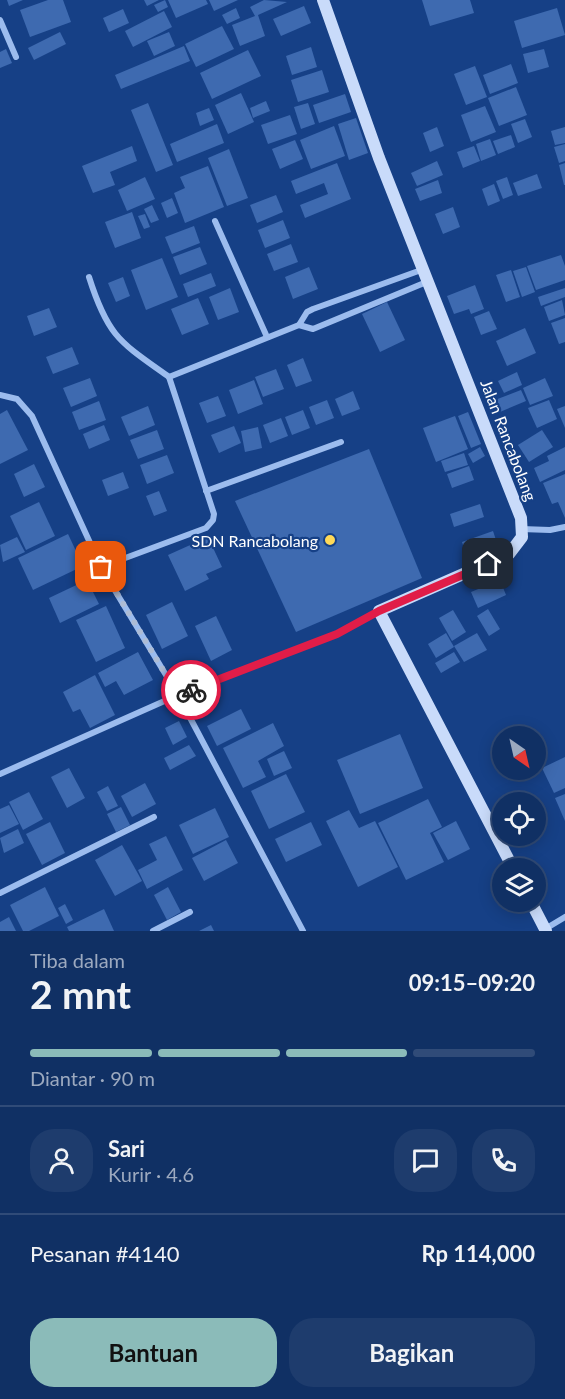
<!DOCTYPE html>
<html lang="id">
<head>
<meta charset="utf-8">
<style>
  :root { --surface:#103064; --page:#1e3c6d; --text:#f1f3f6; --muted:#9ca9bf; --line:#304b78; --accent:#8bbbb9 }
  body { margin:0; font-family:Lato,sans-serif; background:var(--page); color:var(--text); height:100vh; display:flex; flex-direction:column; font-size:22px; white-space:nowrap }
  * { box-sizing:border-box; margin:0 }
  p { font-size:20px; color:var(--muted) }
  .icon { flex:none; width:33px; height:33px; fill:none; stroke:currentColor; stroke-width:2; stroke-linecap:round; stroke-linejoin:round }
  .map { position:relative; height:931px; overflow:hidden }
  .details { display:flex; flex-direction:column; background:var(--surface); flex:1 }
  .details>* { flex:none }
  .needle { width:39px; rotate:146deg }
  .fabs { position:absolute; left:492px; top:726px; display:grid; gap:12px }
  .fabs a { display:grid; place-items:center; width:54px; height:54px; border-radius:50%; background:var(--surface); box-shadow:0 3px 15px #0003,0 0 0 2px var(--line); font-size:30px }
  .pin { position:absolute; display:grid; place-items:center; width:51px; height:51px; color:#fff; margin:-26px; border-radius:12px; box-shadow:0 3px 9px #0006 }
  .courier { position:absolute; display:grid; place-items:center; width:60px; height:60px; margin:-30px; border:4px solid #e11d48; border-radius:50%; background:#fff; color:#222; box-shadow:0 2px 8px #0007 }
  .headline em { font-style:normal; font-weight:700 }
  .headline div { display:flex; flex-direction:column-reverse }
  .headline { display:flex; align-items:center; justify-content:space-between; height:102px; padding:0 30px }
  h1 { font-size:39px; font-weight:700; line-height:45px }
  .bar { display:grid; grid-template-columns:repeat(4,1fr); gap:9px 6px; align-content:center; height:72px; padding:0 30px }
  .bar i { height:8px; border-radius:4px; background:var(--line) }
  .bar .selected { background:var(--accent) }
  .bar p { grid-column:span 4 }
  .line { display:flex; align-items:center; gap:15px; padding:0 30px; border-top:2px solid var(--line) }
  .line div { flex:1 }
  .round { display:grid; place-items:center; flex:none; width:63px; height:63px; border-radius:24px; background:var(--page) }
  .action { display:flex; gap:12px; margin-top:auto; padding:12px 30px }
  .action a { flex:1; height:69px; border-radius:24px; background:var(--accent); color:#111; font-size:24px; font-weight:700; line-height:69px; text-align:center }
  .action a+a { background:var(--page); color:var(--text) }
  .map>svg:first-child { display:block }
  .building { fill:#3e6ab0 }
  .lines { fill:none; stroke-linecap:round; stroke-linejoin:round }
  .street { stroke:#9cbcee; stroke-width:6 }
  .secondary { stroke:#c9dbfa; stroke-width:12 }
  .done { stroke:#adbcd5; stroke-width:6; stroke-dasharray:0 10.8 }
  .route { stroke:#e11d48; stroke-width:8 }
  .poi-dot { fill:#ffd958; stroke:#164086; stroke-width:2 }
  .labels { text-anchor:middle; dominant-baseline:central; stroke-width:4.5; stroke-linejoin:round; paint-order:stroke }
  .street-label { font-size:16px; fill:#fff; stroke:#164086 }
  .poi-label { font-size:16px; fill:#fff; stroke:#164086; text-anchor:end }
</style>
</head>
<body>
<div class="map">
<svg width="565" height="931" viewBox="0 0 565 931">
  <rect width="100%" height="100%" fill="#164086"/>
  <g class="building">
    <polygon points="7,0 23,0 9,6"/>
    <polygon points="48,0 63,0 71,22 30,37 20,10"/>
    <polygon points="144,0 159,0 147,6"/>
    <polygon points="165,0 168,7 158,12 154,5"/>
    <polygon points="168,0 206,0 208,4 176,18"/>
    <polygon points="209,0 238,0 214,11"/>
    <polygon points="264,0 287,2 258,15 265,36 240,46 232,25 255,16 250,7"/>
    <polygon points="422,0 470,0 474,13 430,26"/>
    <polygon points="304,6 311,23 281,36 273,19"/>
    <polygon points="236,8 240,18 227,24 222,15"/>
    <polygon points="557,8 565,35 522,48 514,21"/>
    <polygon points="123,9 129,23 109,32 103,18"/>
    <polygon points="164,11 172,27 133,47 125,31"/>
    <polygon points="222,26 234,49 196,67 185,44"/>
    <polygon points="60,32 66,44 34,60 28,48"/>
    <polygon points="169,32 175,46 154,56 147,41"/>
    <polygon points="184,46 190,61 121,89 115,75"/>
    <polygon points="311,47 317,67 292,75 286,56"/>
    <polygon points="6,49 12,63 0,68 0,52"/>
    <polygon points="544,49 549,67 528,73 523,54"/>
    <polygon points="248,50 261,76 212,99 200,73"/>
    <polygon points="511,64 518,83 490,94 483,75"/>
    <polygon points="475,66 487,97 466,105 454,74"/>
    <polygon points="322,70 329,92 298,102 291,80"/>
    <polygon points="516,87 527,115 499,126 488,98"/>
    <polygon points="241,93 254,122 228,134 215,105"/>
    <polygon points="345,94 351,112 319,123 313,105"/>
    <polygon points="266,101 270,111 253,118 250,108"/>
    <polygon points="148,103 173,165 156,172 131,110"/>
    <polygon points="308,103 315,124 301,129 294,107"/>
    <polygon points="485,106 496,132 471,142 461,115"/>
    <polygon points="209,108 214,120 200,126 196,113"/>
    <polygon points="290,115 297,134 268,144 261,125"/>
    <polygon points="356,118 368,153 349,160 338,124"/>
    <polygon points="525,119 532,137 518,143 511,124"/>
    <polygon points="217,124 224,143 177,162 170,144"/>
    <polygon points="334,126 345,156 311,169 300,140"/>
    <polygon points="437,127 444,146 430,152 423,133"/>
    <polygon points="565,127 565,143 555,145 551,131"/>
    <polygon points="511,135 515,147 498,154 493,141"/>
    <polygon points="490,139 496,155 481,161 476,144"/>
    <polygon points="295,140 303,159 280,169 272,149"/>
    <polygon points="565,144 565,161 559,163 554,147"/>
    <polygon points="132,146 137,161 110,172 115,185 93,193 82,166"/>
    <polygon points="474,146 480,161 463,168 457,152"/>
    <polygon points="229,149 248,198 227,206 208,158"/>
    <polygon points="437,161 443,175 417,186 411,173"/>
    <polygon points="337,163 351,199 305,218 300,205 328,194 324,183 296,194 291,181"/>
    <polygon points="565,163 565,185 564,185 559,165"/>
    <polygon points="208,166 224,207 185,223 174,193 185,188 180,177"/>
    <polygon points="537,174 542,188 518,196 513,183"/>
    <polygon points="145,177 155,199 127,211 118,190"/>
    <polygon points="507,177 513,195 503,199 496,181"/>
    <polygon points="438,180 442,193 420,201 415,189"/>
    <polygon points="494,184 500,201 488,206 482,189"/>
    <polygon points="276,195 283,212 257,223 250,205"/>
    <polygon points="172,198 178,213 167,218 161,203"/>
    <polygon points="152,205 159,220 151,223 144,209"/>
    <polygon points="453,207 460,227 443,234 435,214"/>
    <polygon points="132,212 141,238 115,248 105,222"/>
    <polygon points="145,214 150,227 144,229 138,216"/>
    <polygon points="283,220 290,238 265,248 258,230"/>
    <polygon points="194,226 200,243 172,254 165,237"/>
    <polygon points="291,244 298,262 274,271 267,254"/>
    <polygon points="200,247 207,264 180,275 173,257"/>
    <polygon points="561,255 565,266 565,280 536,290 527,266"/>
    <polygon points="162,258 178,297 146,310 131,270"/>
    <polygon points="309,267 318,289 293,299 285,277"/>
    <polygon points="526,267 535,292 522,297 513,271"/>
    <polygon points="511,270 520,297 506,302 496,275"/>
    <polygon points="211,273 216,286 188,297 183,284"/>
    <polygon points="123,277 130,296 116,302 108,283"/>
    <polygon points="475,285 484,309 471,314 469,309 454,314 447,296"/>
    <polygon points="230,288 239,312 218,320 209,297"/>
    <polygon points="565,288 565,297 541,306 538,297"/>
    <polygon points="198,298 209,324 182,335 171,309"/>
    <polygon points="562,300 565,315 549,321 544,307"/>
    <polygon points="387,302 405,340 380,352 362,314"/>
    <polygon points="49,308 57,327 34,336 27,316"/>
    <polygon points="489,311 497,329 481,335 474,317"/>
    <polygon points="565,318 565,342 559,344 551,323"/>
    <polygon points="525,328 536,353 507,366 496,341"/>
    <polygon points="72,347 79,364 53,374 46,357"/>
    <polygon points="303,358 312,381 296,387 287,365"/>
    <polygon points="276,369 284,389 263,397 255,377"/>
    <polygon points="517,372 522,385 504,393 498,381"/>
    <polygon points="90,378 97,396 71,407 63,388"/>
    <polygon points="545,378 553,396 530,405 523,388"/>
    <polygon points="254,380 263,404 238,414 229,390"/>
    <polygon points="521,390 526,401 500,412 495,400"/>
    <polygon points="353,391 360,409 342,416 335,399"/>
    <polygon points="218,396 226,416 207,423 199,403"/>
    <polygon points="327,400 334,418 316,425 309,407"/>
    <polygon points="549,400 557,419 537,428 528,408"/>
    <polygon points="99,401 106,420 79,430 72,412"/>
    <polygon points="148,406 155,425 129,436 121,417"/>
    <polygon points="565,406 565,428 557,409"/>
    <polygon points="7,410 28,450 0,464 0,414"/>
    <polygon points="303,410 310,428 292,435 285,417"/>
    <polygon points="468,412 481,444 471,448 458,416"/>
    <polygon points="455,416 468,449 436,462 423,428"/>
    <polygon points="281,418 288,436 270,443 263,425"/>
    <polygon points="104,425 110,440 89,449 83,434"/>
    <polygon points="234,426 241,443 219,453 211,435"/>
    <polygon points="258,427 262,448 245,452 241,431"/>
    <polygon points="157,430 164,449 138,459 130,440"/>
    <polygon points="542,430 553,447 529,462 518,445"/>
    <polygon points="480,447 485,456 473,463 468,454"/>
    <polygon points="565,447 565,470 540,482 534,468 549,461 547,456"/>
    <polygon points="369,449 422,578 296,632 235,501"/>
    <polygon points="464,453 468,465 445,472 441,461"/>
    <polygon points="167,455 174,473 147,484 140,465"/>
    <polygon points="34,464 45,487 24,497 14,474"/>
    <polygon points="469,466 474,480 452,488 447,474"/>
    <polygon points="123,472 129,488 108,496 102,480"/>
    <polygon points="565,474 565,518 558,502 552,504 543,483"/>
    <polygon points="159,491 167,511 154,516 146,496"/>
    <polygon points="39,502 55,536 26,550 10,516"/>
    <polygon points="480,504 484,517 454,527 450,514"/>
    <polygon points="493,531 498,546 467,557 462,542"/>
    <polygon points="68,534 83,566 33,590 18,558"/>
    <polygon points="17,537 25,552 3,562 0,545"/>
    <polygon points="208,537 222,567 206,574 209,579 185,591 168,555"/>
    <polygon points="87,580 99,604 60,623 49,598"/>
    <polygon points="500,580 506,595 478,608 471,592"/>
    <polygon points="172,602 188,636 162,649 146,615"/>
    <polygon points="106,606 125,648 96,662 76,620"/>
    <polygon points="488,609 500,629 489,636 477,616"/>
    <polygon points="453,610 466,632 452,641 439,618"/>
    <polygon points="216,616 232,650 211,661 195,626"/>
    <polygon points="446,633 454,647 436,658 428,644"/>
    <polygon points="477,633 487,650 464,662 454,646"/>
    <polygon points="138,652 153,680 124,695 116,681 105,687 98,673"/>
    <polygon points="454,652 460,662 441,673 435,663"/>
    <polygon points="95,675 115,715 90,728 80,709 73,712 63,692"/>
    <polygon points="241,709 251,729 217,746 207,726"/>
    <polygon points="179,721 187,737 173,745 165,728"/>
    <polygon points="273,723 284,746 258,761 266,777 243,788 223,748"/>
    <polygon points="400,734 423,788 360,814 337,760"/>
    <polygon points="189,745 196,756 170,770 164,758"/>
    <polygon points="284,751 292,768 274,776 267,759"/>
    <polygon points="565,757 565,788 554,793 542,768"/>
    <polygon points="69,768 85,798 67,808 51,777"/>
    <polygon points="286,774 305,812 269,829 251,791"/>
    <polygon points="145,783 156,804 132,817 121,796"/>
    <polygon points="108,786 118,806 107,811 97,792"/>
    <polygon points="29,792 43,819 23,830 9,802"/>
    <polygon points="565,794 565,821 555,798"/>
    <polygon points="428,799 442,827 430,833 444,862 406,880 378,823"/>
    <polygon points="9,805 19,824 0,833 0,809"/>
    <polygon points="121,807 130,825 116,832 107,814"/>
    <polygon points="215,808 229,837 193,854 179,825"/>
    <polygon points="349,810 359,828 375,821 398,867 358,887 326,821"/>
    <polygon points="456,821 470,849 448,860 433,833"/>
    <polygon points="50,822 65,853 42,865 26,834"/>
    <polygon points="311,822 322,845 286,862 275,839"/>
    <polygon points="18,829 24,843 4,853 0,838"/>
    <polygon points="166,836 183,870 147,889 138,870 157,860 149,844"/>
    <polygon points="226,840 238,863 204,881 192,858"/>
    <polygon points="122,845 142,881 115,896 95,860"/>
    <polygon points="45,887 59,916 29,931 23,931 10,905"/>
    <polygon points="168,887 181,912 167,920 154,895"/>
    <polygon points="65,904 73,920 66,924 58,908"/>
    <polygon points="104,909 114,931 69,931 67,927"/>
    <polygon points="9,917 16,931 0,931 0,922"/>
    <polygon points="211,925 214,931 199,931"/>
  </g>
  <g class="lines">
    <g class="street">
      <polyline points="0,20 16,57"/>
      <polyline points="215,221 267,337"/>
      <path d="M89,277C108,337 120,342 169,377"/>
      <polyline points="299,325 313,329 429,281"/>
      <polyline points="0,395 17,399 32,416 102,569 178,695 303,931"/>
      <polyline points="206,491 341,442"/>
      <polyline points="521,529 550,530 565,527"/>
      <polyline points="101,567 206,528 213,520 214,514 169,377 299,325 307,312 313,309 424,269"/>
      <polyline points="0,774 178,695 337,634 379,611"/>
      <polyline points="0,893 154,817"/>
      <polyline points="545,929 565,917"/>
      <polyline points="153,931 190,912"/>
    </g>
    <g class="secondary">
      <polyline points="323,0 379,158 521,518 522,537 509,554 379,611 513,868"/>
      <polyline points="531,902 546,931"/>
    </g>
  </g>
  <g class="lines">
    <polyline class="done" points="101,567 178,695 191,690"/>
    <polyline class="route" points="191,690 337,634 379,611 488,564"/>
  </g>
  <circle class="poi-dot" cx="330" cy="540" r="6"/>
  <g class="labels">
    <g class="street-label">
      <text transform="translate(509 440) rotate(69)">Jalan Rancabolang</text>
    </g>
    <g class="poi-label">
      <text x="318" y="540">SDN Rancabolang</text>
    </g>
  </g>
</svg>
<div class="fabs">
<a><svg class="needle" viewBox="-14 -14 28 28"><path d="M0-13l5 13h-10z" fill="#e53935"/><path d="M0 13l5-13h-10z" fill="#9ca9bf"/></svg></a>
<a><svg class="icon" aria-label="locate" viewBox="0 0 24 24"><circle cx="12" cy="12" r="6"/><path d="M12 2v4M12 18v4M2 12h4M18 12h4"/></svg></a>
<a><svg class="icon" aria-label="layers" viewBox="0 0 24 24"><path d="M12 4l9 5-9 5-9-5zM3 14l9 5 9-5"/></svg></a>
</div>
<div class="pin" style="left:101px;top:567px;background:#ea580c"><svg class="icon" aria-label="bag" viewBox="0 0 24 24"><path d="M5 8h14l-1 12H6zM9 8a3 3 0 0 1 6 0"/></svg></div>
<div class="pin" style="left:488px;top:564px;background:#1f2937"><svg class="icon" aria-label="home" viewBox="0 0 24 24"><path d="M3 11l9-7 9 7M6 9v11h12V9"/></svg></div>
<div class="courier" style="left:191px;top:690px"><svg class="icon" aria-label="bike" viewBox="0 0 24 24"><circle cx="6" cy="16" r="4"/><circle cx="18" cy="16" r="4"/><path d="M6 16l4-8h5l3 8M10 8l3 8H6M13 5h3"/></svg></div>
</div>
<section class="details">
<div class="headline"><div><h1>2 mnt</h1><p>Tiba dalam</p></div><em>09:15–09:20</em></div>
<div class="bar"><i class="selected"></i><i class="selected"></i><i class="selected"></i><i></i><p>Diantar · 90 m</p></div>
<div class="line" style="height:108px"><a class="round"><svg class="icon" aria-label="person" viewBox="0 0 24 24"><circle cx="12" cy="8" r="4"/><path d="M4 21q1-7 8-7t8 7"/></svg></a><div><b>Sari</b><p>Kurir · 4.6</p></div><a class="round"><svg class="icon" aria-label="chat" viewBox="0 0 24 24"><path d="M4 5h16v11H9l-5 4z"/></svg></a><a class="round"><svg class="icon" aria-label="phone" viewBox="0 0 24 24"><path d="M5 4h4l2 5-3 2q2 4 5 5l2-3 5 2v4C11 20 4 13 5 4z"/></svg></a></div>
<div class="line" style="height:78px"><div>Pesanan #4140</div><b>Rp 114,000</b></div>
<div class="action"><a>Bantuan</a><a>Bagikan</a></div>
</section>
</body>
</html>
